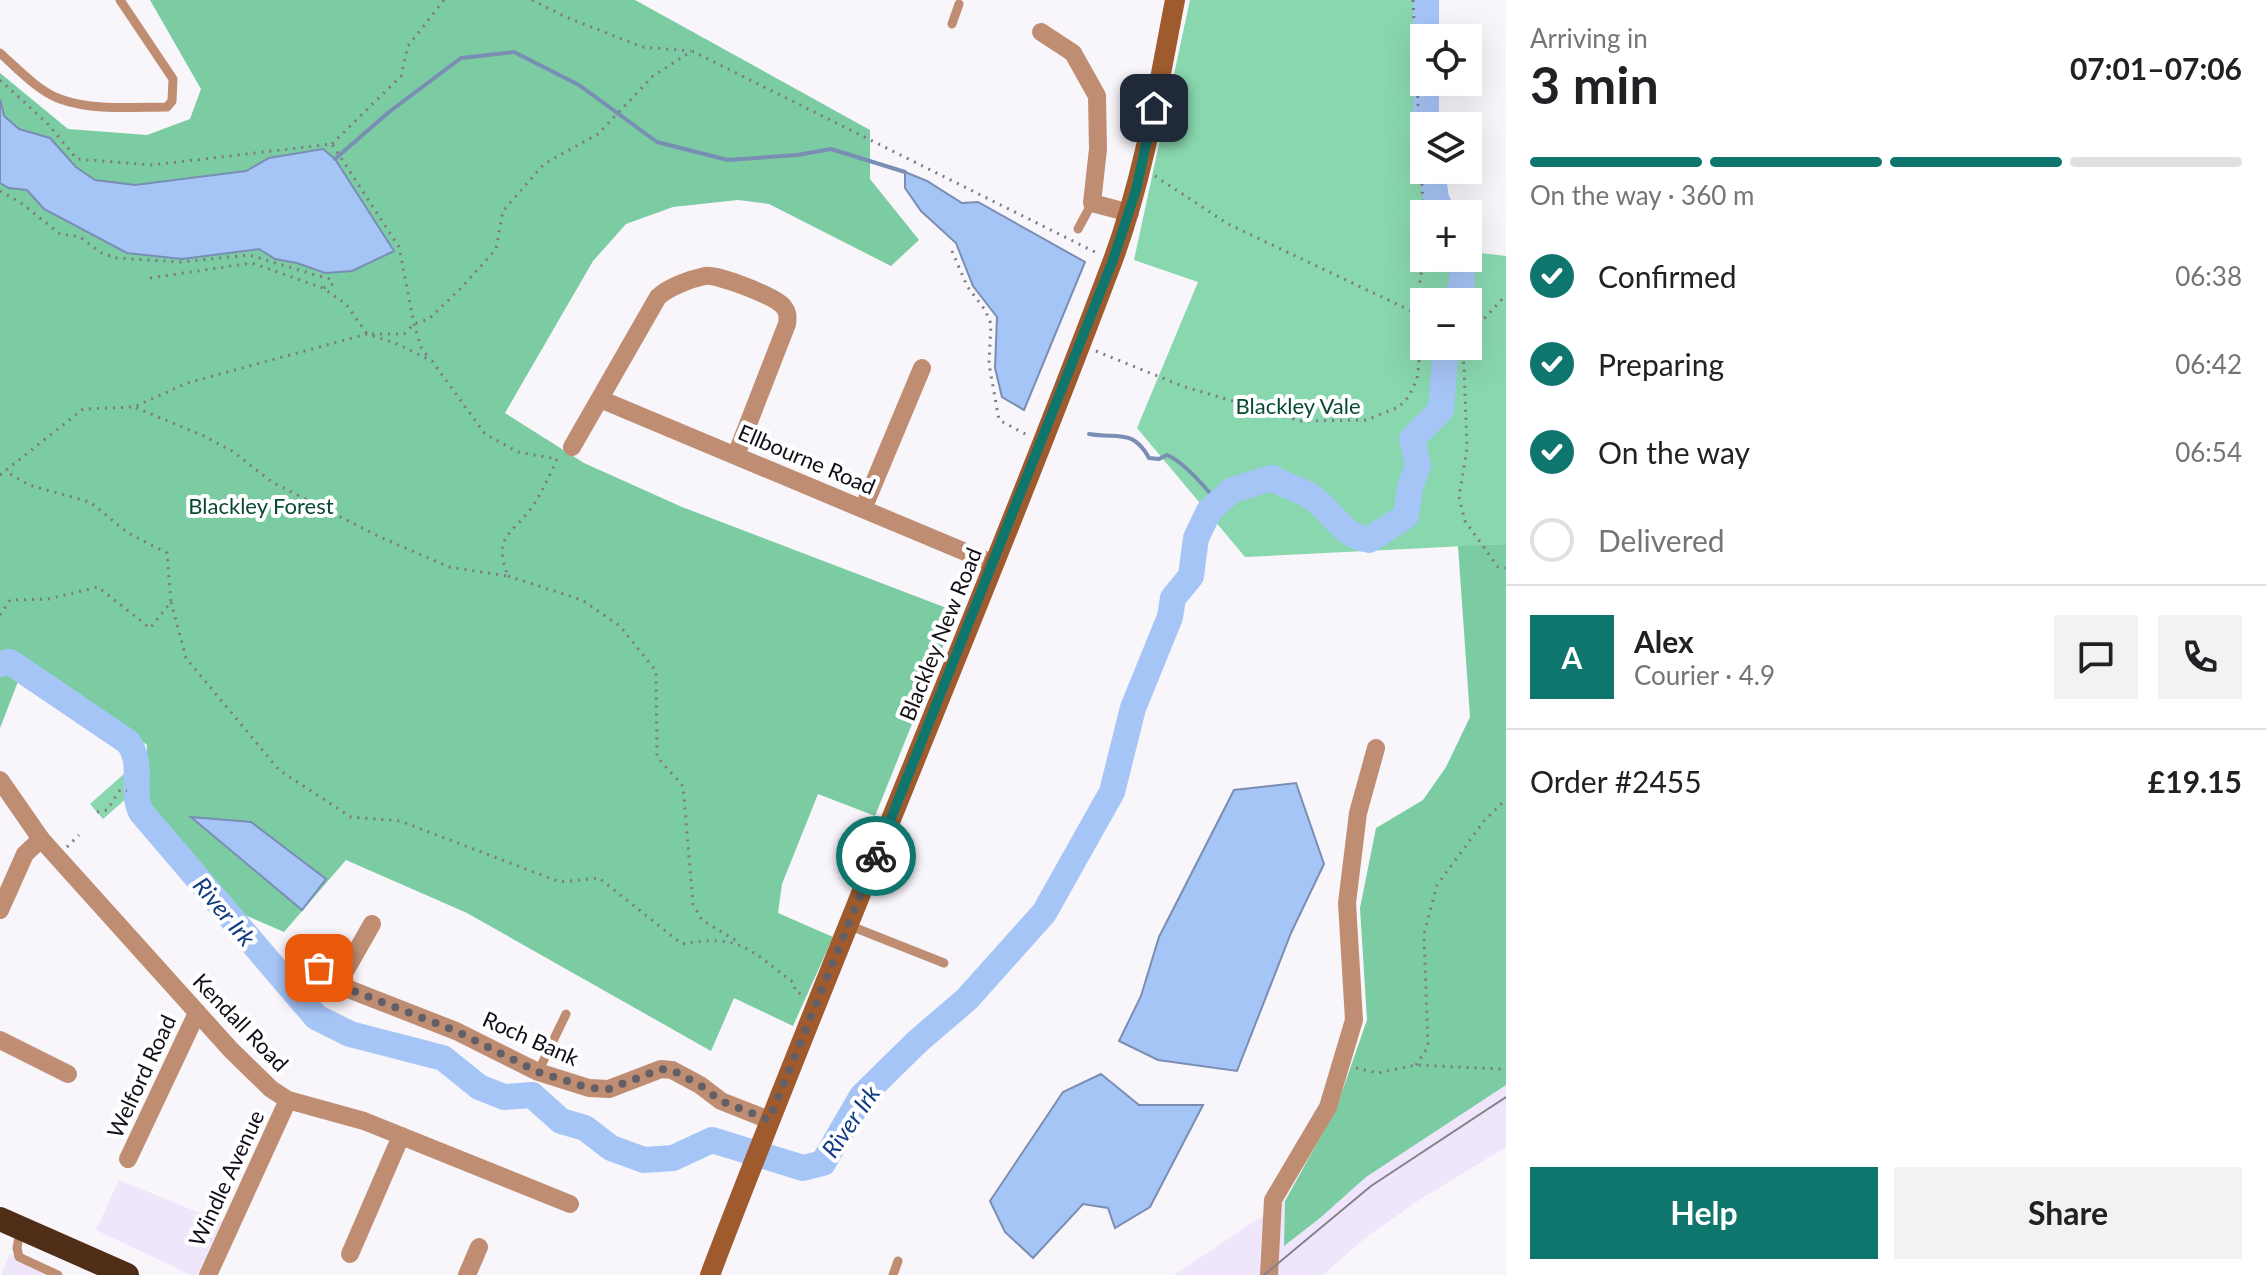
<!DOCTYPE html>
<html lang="en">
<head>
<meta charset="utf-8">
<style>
  :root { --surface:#fff; --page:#f2f2f2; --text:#202124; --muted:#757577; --line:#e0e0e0; --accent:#0f766e }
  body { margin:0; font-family:Lato,sans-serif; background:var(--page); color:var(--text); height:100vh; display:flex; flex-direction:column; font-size:30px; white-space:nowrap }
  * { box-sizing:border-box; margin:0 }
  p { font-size:26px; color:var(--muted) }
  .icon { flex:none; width:44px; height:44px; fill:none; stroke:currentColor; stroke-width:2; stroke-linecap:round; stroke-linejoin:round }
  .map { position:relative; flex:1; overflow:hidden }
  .side { display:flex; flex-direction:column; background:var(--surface); width:760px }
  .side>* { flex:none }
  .tools { position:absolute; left:1410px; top:24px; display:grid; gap:16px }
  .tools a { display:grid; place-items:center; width:72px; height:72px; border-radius:0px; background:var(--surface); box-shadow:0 8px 32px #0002; font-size:40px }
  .pin { position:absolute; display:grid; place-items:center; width:68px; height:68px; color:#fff; margin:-34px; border-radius:16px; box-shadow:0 4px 12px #0006 }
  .courier { position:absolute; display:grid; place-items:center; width:80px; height:80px; margin:-40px; border:6px solid #0f766e; border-radius:50%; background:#fff; color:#222; box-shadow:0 2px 10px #0007 }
  .overview em { font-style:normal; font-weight:700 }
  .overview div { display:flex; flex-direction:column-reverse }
  .overview { display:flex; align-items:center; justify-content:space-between; height:136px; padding:0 24px }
  h1 { font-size:52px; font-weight:700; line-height:60px }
  .bar { display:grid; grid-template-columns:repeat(4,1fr); gap:12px 8px; align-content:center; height:96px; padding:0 24px }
  .bar i { height:10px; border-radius:6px; background:var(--line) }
  .bar .current { background:var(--accent) }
  .bar p { grid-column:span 4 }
  .line { display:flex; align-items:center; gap:20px; padding:0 24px; border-top:2px solid var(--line) }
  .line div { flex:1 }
  .round { display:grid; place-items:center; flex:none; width:84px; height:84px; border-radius:0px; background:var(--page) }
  ol { padding:0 24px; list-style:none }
  li { display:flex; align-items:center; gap:24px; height:88px }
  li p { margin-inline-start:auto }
  li .icon { padding:8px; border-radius:50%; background:var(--accent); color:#fff; stroke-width:4 }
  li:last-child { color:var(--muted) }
  li i { width:44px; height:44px; border:4px solid var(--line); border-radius:50% }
  .cta { display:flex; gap:16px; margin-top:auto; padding:16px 24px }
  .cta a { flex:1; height:92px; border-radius:0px; background:var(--accent); color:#fff; font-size:32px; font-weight:700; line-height:92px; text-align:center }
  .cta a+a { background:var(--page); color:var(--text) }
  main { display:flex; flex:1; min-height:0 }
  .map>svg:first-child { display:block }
  .built { fill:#efe6fb }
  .green { fill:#89d7af; fill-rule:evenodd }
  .forest { fill:#7bcba3 }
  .water { fill:#a6c5f7; stroke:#7a8eb4; stroke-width:2 }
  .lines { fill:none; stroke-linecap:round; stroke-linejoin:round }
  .stream { stroke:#7a8eb4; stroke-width:4 }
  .river { stroke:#a6c5f7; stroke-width:26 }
  .path { stroke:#7e7a82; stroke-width:3; stroke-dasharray:2 6; stroke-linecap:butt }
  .lane { stroke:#bf8e72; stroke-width:9 }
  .street { stroke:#bf8e72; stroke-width:18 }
  .secondary { stroke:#9f5b2e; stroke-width:20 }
  .highway { stroke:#502d16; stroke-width:24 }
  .tram { stroke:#858189; stroke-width:2 }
  .done { stroke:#635f67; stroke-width:8; stroke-dasharray:0 14.4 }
  .route { stroke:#0f766e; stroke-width:10 }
  .labels { text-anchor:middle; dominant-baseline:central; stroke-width:8; stroke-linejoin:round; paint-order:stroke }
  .park-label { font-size:22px; fill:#074a30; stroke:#fff }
  .street-label { font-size:22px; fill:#130e18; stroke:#fff }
  .water-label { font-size:24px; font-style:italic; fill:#113b82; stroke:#fff }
</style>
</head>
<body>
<main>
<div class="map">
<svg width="1506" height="1275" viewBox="0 0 1506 1275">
  <rect width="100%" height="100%" fill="#f8f5fb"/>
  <g class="built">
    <polygon points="1506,1030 1506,1147 1419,1200 1365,1238 1323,1275 1174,1275 1285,1201 1421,1087"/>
    <polygon points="119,1180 222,1222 197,1275 191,1275 96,1230"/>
    <polygon points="10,1254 58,1275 1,1275"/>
  </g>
  <g class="green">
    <path d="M1190,0H1425L1424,82H1427L1430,126H1424V170H1432L1434,204L1442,214H1424V258H1468V247L1472,252L1506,256V544L1245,557L1137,428L1198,282L1134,260ZM1424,302H1468V346H1424Z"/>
    <polygon points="125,773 128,797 103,819 90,804"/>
  </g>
  <g class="forest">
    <polygon points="150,0 635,0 870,130 870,179 919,240 891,266 769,204 738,200 673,207 626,224 593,261 505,413 584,463 682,507 957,612 875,816 818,794 782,884 778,913 833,937 793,1026 734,998 711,1051 467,913 346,860 284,932 238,912 145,801 147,745 26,661 0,728 0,73 68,129 147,135 190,119 201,89"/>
    <polygon points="1506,544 1506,1085 1366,1177 1320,1218 1284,1246 1285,1201 1336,1109 1367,1020 1360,908 1376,828 1423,800 1446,767 1470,717 1458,546"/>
  </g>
  <g class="water">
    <polygon points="0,99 4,116 19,129 50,138 76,167 95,180 135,185 246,171 269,158 323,149 335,159 394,251 352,271 325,273 297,263 275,259 259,249 182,259 127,253 44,209 27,190 9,188 0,183"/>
    <polygon points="905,172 927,181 962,203 978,202 1085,262 1024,410 1002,397 995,368 997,317 973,286 956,243 921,211 905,188"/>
    <polygon points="1296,783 1324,864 1291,933 1237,1071 1158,1060 1119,1041 1141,996 1159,937 1234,790"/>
    <polygon points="191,817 251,822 326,879 302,910"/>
    <polygon points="1101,1074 1139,1105 1203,1105 1150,1207 1115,1228 1108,1208 1083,1204 1033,1258 1005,1232 990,1201 1063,1092"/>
  </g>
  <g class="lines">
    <g class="stream">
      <polyline points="335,159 389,112 461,58 514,52 579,85 657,142 728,160 797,155 831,149 905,172"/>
      <path d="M1089,434C1117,439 1133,428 1149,458L1159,459L1167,455C1184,462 1206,488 1218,503"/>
    </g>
    <g class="river">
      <polyline points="1426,0 1426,38"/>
      <polyline points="1426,82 1426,126"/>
      <polyline points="1432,170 1436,199 1444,214"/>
      <polyline points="1456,302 1462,283 1461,258"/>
      <path d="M0,664L10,662L128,742C145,765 130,789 141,812L316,1017L350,1034L443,1058L479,1087L504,1097L532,1095L561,1121L585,1128L611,1148L644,1160L673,1158L712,1140L803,1168L823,1163L862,1096L918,1041L967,999L1044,913L1112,792L1133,708L1170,617L1173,598L1191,576L1196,538L1209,511L1232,490L1272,478C1284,485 1303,491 1313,498C1334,513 1342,536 1369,540L1406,516L1410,488L1418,465L1412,439L1441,410L1445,359L1438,346"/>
    </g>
    <g class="path">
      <polyline points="532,0 566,17 642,47 691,51"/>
      <polyline points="1413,0 1424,228"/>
      <polyline points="0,80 47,123 77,159 152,165 332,144 399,247 414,324 421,347 429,358"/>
      <polyline points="332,144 401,76 408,46 444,0"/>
      <polyline points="1155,176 1228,224 1424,317"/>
      <polyline points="0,191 20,202 60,234 80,237 100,252 115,258 181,262 249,255 329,279 333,284 323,288"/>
      <polyline points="952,251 967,286 985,310 991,324 989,364 999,420 1027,435"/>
      <polyline points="150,278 252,263 323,288 346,304 367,334 404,334 414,324 429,319 464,285 496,249 503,211 544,164 598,134 653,76 692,51 1099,254"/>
      <polyline points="1468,336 1506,295"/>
      <polyline points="1461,346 1464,366 1467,449 1459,497 1465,521 1498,567 1506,568"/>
      <polyline points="1096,351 1182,386 1300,421 1366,420 1399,407 1409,396 1417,379 1419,363 1416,312 1424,251"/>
      <path d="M0,475L83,409L134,407L187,383L367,334L395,343L432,361L485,434L518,452L557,459C549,477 541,494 530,510C510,535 493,538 508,576L449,567L380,537L272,482L232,451L204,436L134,407"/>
      <polyline points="508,576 582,600 620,626 656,671 657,757 683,786 693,904 702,920 740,943"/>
      <path d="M171,602L186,658L279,770L351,817L400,821L560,882L599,878L682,944C740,933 750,950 794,983L795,991L803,995"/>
      <polyline points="0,615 10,600 48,599 98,587 150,628 171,602 167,553 128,533 90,502 29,485 5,471"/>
      <polyline points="97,812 107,810 120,790 127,791"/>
      <polyline points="67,847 79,835"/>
      <polyline points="1416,1065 1428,1047 1424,934 1437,885 1484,821 1506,799"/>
      <polyline points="1356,1068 1378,1073 1416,1065 1501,1069 1506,1067"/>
    </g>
    <g class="lane">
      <polyline points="952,24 959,4"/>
      <path d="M0,53C17,68 38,91 60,99C93,111 133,107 167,107L172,101L173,79L120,0"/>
      <polyline points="1078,229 1092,203"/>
      <polyline points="848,925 944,963"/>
      <polyline points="538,1072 566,1014"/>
      <polyline points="20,1231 17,1248 19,1257 58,1275"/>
      <polyline points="893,1275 898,1261"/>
    </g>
    <g class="street">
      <polyline points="1041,32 1073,53 1097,96 1098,149 1092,203 1130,213"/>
      <polyline points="600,399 994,564"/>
      <path d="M572,447L658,297C669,287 690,279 705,276C718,274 774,296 783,306C788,312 788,317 787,324L736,455"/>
      <polyline points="863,509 922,368"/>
      <polyline points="0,780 41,839 231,1050 271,1089 288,1100 364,1121 570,1204"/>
      <polyline points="0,910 25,854 41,839"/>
      <polyline points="319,968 351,990 456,1031 538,1072 589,1088 609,1089 661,1069 672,1070 700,1085 721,1101 769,1120"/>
      <polyline points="339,982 372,924"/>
      <polyline points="0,1040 68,1074"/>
      <polyline points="128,1159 197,1013"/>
      <polyline points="350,1254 401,1136"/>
      <polyline points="208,1275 288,1100"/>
      <polyline points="467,1275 479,1247"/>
      <polyline points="1269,1275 1273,1200 1328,1107 1354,1020 1347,903 1358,813 1376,748"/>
    </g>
    <path class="secondary" d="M710,1275C840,935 984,601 1113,260C1144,176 1158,88 1175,0"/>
    <polyline class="highway" points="0,1219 127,1275"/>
    <polyline class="tram" points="1264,1275 1371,1186 1506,1097"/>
  </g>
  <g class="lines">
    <polyline class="done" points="319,968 351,990 456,1031 538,1072 589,1088 609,1089 661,1069 672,1070 700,1085 721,1101 769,1120 876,856"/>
    <polyline class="route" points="876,856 1113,260 1136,190 1154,108"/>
  </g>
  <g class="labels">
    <g class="park-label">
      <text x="1298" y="405">Blackley Vale</text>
      <text x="261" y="505">Blackley Forest</text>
    </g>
    <g class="street-label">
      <text transform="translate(807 459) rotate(23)">Ellbourne Road</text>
      <text transform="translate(940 634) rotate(-68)">Blackley New Road</text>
      <text transform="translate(241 1022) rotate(46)">Kendall Road</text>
      <text transform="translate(531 1038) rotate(24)">Roch Bank</text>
      <text transform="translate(141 1076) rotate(-65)">Welford Road</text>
      <text transform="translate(226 1178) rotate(-65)">Windle Avenue</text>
    </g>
    <g class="water-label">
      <text transform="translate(225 911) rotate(50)">River Irk</text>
      <text transform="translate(850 1121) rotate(-55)">River Irk</text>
    </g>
  </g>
</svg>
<div class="tools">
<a><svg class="icon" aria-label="locate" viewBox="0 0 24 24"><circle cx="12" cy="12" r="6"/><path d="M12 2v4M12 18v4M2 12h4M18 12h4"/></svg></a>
<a><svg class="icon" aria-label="layers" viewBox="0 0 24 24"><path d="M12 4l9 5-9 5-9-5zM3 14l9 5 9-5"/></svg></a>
<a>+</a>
<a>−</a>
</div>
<div class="pin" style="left:319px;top:968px;background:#ea580c"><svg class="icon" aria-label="bag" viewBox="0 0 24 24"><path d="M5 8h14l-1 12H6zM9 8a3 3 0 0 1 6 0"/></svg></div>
<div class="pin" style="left:1154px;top:108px;background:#1f2937"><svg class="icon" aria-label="home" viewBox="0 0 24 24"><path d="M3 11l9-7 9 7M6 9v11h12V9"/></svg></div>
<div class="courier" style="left:876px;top:856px"><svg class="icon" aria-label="bike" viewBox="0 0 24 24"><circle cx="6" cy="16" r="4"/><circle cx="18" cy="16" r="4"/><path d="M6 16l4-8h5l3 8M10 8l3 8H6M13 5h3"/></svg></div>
</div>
<section class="side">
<div class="overview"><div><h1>3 min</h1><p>Arriving in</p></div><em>07:01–07:06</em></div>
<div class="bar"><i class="current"></i><i class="current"></i><i class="current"></i><i></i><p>On the way · 360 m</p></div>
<ol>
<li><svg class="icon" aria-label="check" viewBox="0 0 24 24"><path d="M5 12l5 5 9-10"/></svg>Confirmed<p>06:38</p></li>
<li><svg class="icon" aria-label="check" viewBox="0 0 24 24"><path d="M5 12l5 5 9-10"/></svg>Preparing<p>06:42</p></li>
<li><svg class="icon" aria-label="check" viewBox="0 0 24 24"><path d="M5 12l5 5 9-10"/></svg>On the way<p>06:54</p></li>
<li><i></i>Delivered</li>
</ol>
<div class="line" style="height:144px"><b class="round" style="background:var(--accent);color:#fff">A</b><div><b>Alex</b><p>Courier · 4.9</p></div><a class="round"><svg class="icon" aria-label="chat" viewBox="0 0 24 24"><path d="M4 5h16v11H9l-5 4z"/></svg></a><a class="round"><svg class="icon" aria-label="phone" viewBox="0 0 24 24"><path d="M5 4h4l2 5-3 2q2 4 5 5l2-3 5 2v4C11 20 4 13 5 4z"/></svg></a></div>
<div class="line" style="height:104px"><div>Order #2455</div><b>£19.15</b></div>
<div class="cta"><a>Help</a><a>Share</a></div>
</section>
</main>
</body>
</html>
